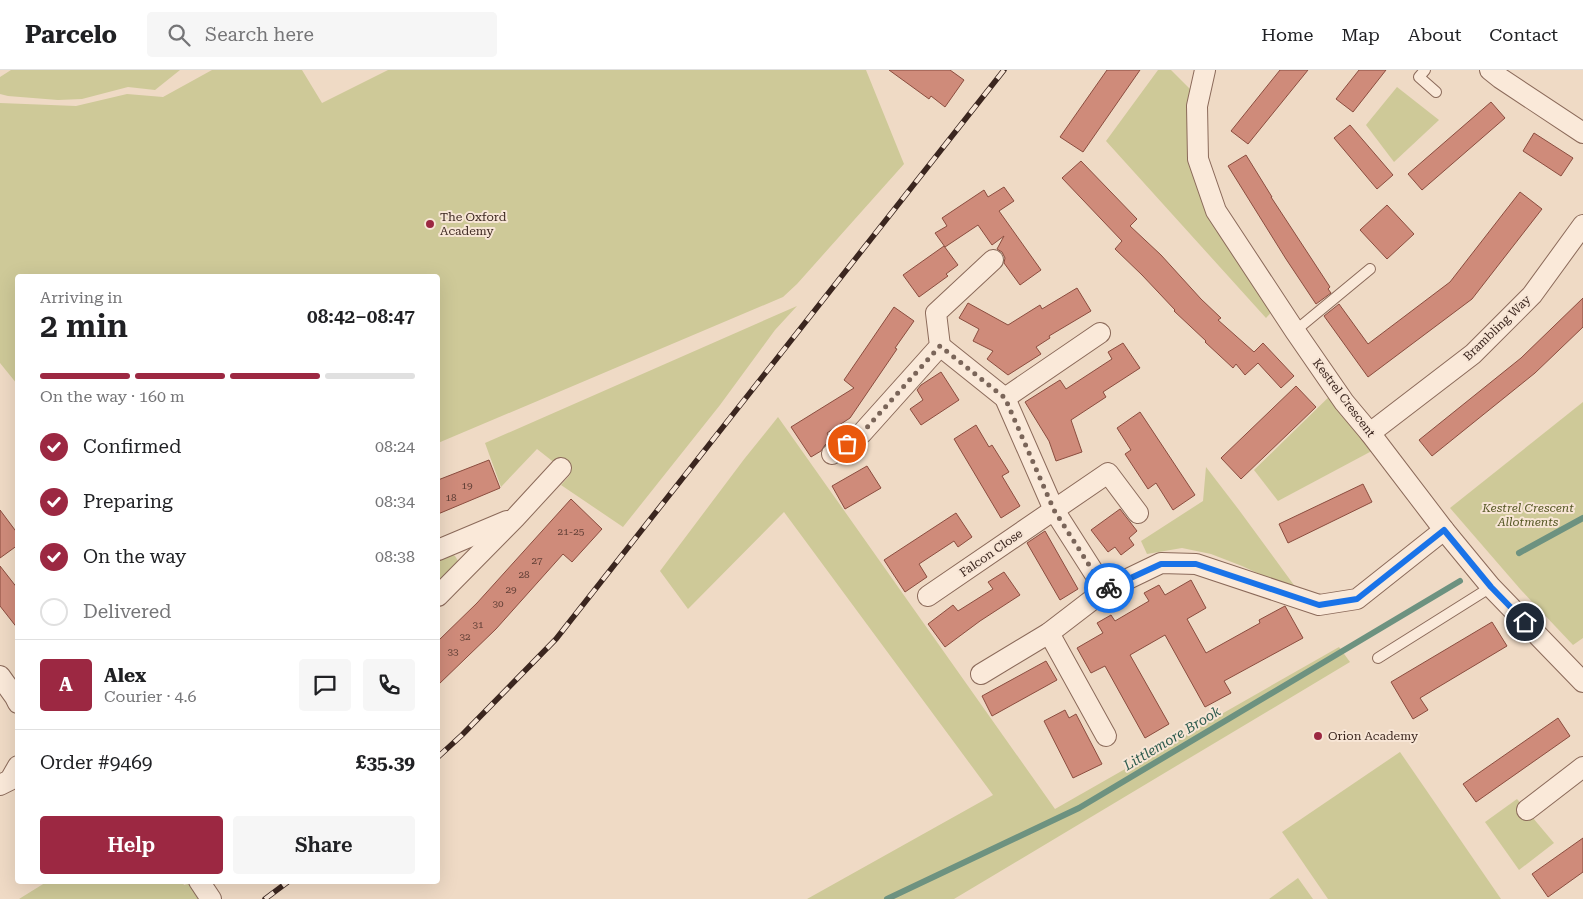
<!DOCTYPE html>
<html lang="en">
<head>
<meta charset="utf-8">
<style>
  :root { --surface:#fff; --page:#f6f6f6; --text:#202124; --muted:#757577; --line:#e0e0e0; --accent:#9c2842 }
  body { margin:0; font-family:"Roboto Serif",serif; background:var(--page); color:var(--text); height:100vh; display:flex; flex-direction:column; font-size:19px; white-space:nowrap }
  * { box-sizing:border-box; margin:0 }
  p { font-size:16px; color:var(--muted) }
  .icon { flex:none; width:28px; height:28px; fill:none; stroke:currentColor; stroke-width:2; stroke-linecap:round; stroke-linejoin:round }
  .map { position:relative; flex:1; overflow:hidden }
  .side { position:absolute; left:15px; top:204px; width:425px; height:610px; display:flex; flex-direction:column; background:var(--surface); border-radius:5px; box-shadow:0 5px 20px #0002 }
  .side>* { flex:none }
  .pin { position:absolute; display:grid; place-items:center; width:42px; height:42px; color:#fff; margin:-21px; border:2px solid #fff; border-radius:50%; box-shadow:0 1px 5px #0007 }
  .courier { position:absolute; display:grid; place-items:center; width:50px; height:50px; margin:-25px; border:4px solid #1a73e8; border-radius:50%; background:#fff; color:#222; box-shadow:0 1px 6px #0007 }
  .summary em { font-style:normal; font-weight:600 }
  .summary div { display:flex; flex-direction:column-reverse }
  .summary { display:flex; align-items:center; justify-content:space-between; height:85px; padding:0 25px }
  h1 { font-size:32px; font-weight:600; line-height:38px }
  .bar { display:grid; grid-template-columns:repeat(4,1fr); gap:8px 5px; align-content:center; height:60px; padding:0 25px }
  .bar i { height:6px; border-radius:4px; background:var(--line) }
  .bar .on { background:var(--accent) }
  .bar p { grid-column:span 4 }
  .line { display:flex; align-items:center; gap:12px; padding:0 25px; border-top:1px solid var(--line) }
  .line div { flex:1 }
  .round { display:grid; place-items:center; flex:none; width:52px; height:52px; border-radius:5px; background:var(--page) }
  ol { padding:0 25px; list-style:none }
  li { display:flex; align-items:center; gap:15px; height:55px }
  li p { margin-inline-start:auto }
  li .icon { padding:5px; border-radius:50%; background:var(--accent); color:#fff; stroke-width:4 }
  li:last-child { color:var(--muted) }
  li i { width:28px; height:28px; border:2px solid var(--line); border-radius:50% }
  .primary-button { display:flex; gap:10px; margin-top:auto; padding:10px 25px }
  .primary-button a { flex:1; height:58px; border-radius:5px; background:var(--accent); color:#fff; font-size:20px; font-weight:600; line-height:58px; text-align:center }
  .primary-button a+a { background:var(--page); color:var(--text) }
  header { display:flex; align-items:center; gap:30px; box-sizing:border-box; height:70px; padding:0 25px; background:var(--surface); border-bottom:1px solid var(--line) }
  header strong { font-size:24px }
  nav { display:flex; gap:28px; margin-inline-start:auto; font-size:18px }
  .search { width:350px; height:45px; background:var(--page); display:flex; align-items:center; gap:12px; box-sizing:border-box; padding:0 18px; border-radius:5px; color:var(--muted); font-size:19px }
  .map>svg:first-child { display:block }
  .green { fill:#cec998 }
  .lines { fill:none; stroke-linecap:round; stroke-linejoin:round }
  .stream { stroke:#6d9280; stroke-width:6 }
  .building { fill:#cf8b7a; stroke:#8b4d3f }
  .service-casing { stroke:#8b6a5a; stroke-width:12 }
  .minor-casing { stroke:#8b6a5a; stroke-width:22 }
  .service { stroke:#fae9d9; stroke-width:10 }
  .minor { stroke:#fae9d9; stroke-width:20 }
  .rail-casing { stroke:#3b261f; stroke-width:5.5 }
  .rail { stroke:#f7e5d5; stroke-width:4; stroke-dasharray:11; stroke-linecap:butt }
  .done { stroke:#7a6559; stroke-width:5; stroke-dasharray:0 9 }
  .route { stroke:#1a73e8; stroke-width:6 }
  .poi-dot { fill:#9c2842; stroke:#f7e5d5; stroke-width:2 }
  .labels { text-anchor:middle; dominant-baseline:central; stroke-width:4; stroke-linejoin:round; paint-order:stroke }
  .number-label { font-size:10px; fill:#603f36 }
  .poi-label { font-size:12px; fill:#3b261f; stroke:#f7e5d5; text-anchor:start }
  .street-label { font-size:12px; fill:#3b261f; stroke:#f7e5d5 }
  .park-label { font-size:12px; font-style:italic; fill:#565825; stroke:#f7e5d5 }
  .water-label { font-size:14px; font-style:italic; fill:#2d5b4e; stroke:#f7e5d5 }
</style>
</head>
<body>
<header>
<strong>Parcelo</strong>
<div class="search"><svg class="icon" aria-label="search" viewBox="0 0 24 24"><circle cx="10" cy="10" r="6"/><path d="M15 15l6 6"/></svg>Search here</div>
<nav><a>Home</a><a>Map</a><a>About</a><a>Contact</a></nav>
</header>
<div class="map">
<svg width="1583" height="829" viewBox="0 0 1583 829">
  <rect width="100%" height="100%" fill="#efdac5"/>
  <g class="green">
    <polygon points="11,0 180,0 155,20 128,17 82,29 58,30 8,26 0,24 0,7"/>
    <polygon points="212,0 302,0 322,33 388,0 866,0 904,94 797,214 783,227 438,373 438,206 18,206 17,314 0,293 0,33 76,36 127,24 163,27"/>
    <polygon points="1158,0 1171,0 1194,23 1196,89 1279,234 1266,248 1106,71"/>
    <polygon points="1397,17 1439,50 1394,92 1366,55"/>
    <polygon points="797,236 775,260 720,335 623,457 561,415 570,405 537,379 501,417 485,373"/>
    <polygon points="1339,317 1383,375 1278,431 1254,400"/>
    <polygon points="1583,332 1583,568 1573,575 1521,520 1450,438"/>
    <polygon points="778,347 1055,739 1339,577 1350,592 954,829 807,829 993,725 784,442 688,539 660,501 745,388"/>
    <polygon points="1206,397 1239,440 1299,522 1242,496 1211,484 1182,478 1147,484 1141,471 1203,431"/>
    <polygon points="449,482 455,486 458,491 438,517 438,487"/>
    <polygon points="1400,682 1501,829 1328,829 1282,762"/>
    <polygon points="1517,729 1554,773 1519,800 1485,752"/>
    <polygon points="1298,808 1313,829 1269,829"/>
    <polygon points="48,811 182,811 184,815 191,813 205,829 19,829"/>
  </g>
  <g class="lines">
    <g class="stream">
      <polyline points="1519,483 1583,448"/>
      <polyline points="887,829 1079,738 1460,511"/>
    </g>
  </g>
  <g class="building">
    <polygon points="889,0 950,0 964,10 945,37 931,26 929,29"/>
    <polygon points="1107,0 1140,0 1083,82 1060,67"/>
    <polygon points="1280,0 1308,0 1248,74 1231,61"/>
    <polygon points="1359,0 1386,0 1353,42 1336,29"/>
    <polygon points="1491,32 1505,48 1422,120 1408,104"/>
    <polygon points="1350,55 1393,105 1377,119 1334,68"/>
    <polygon points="1534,63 1573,88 1561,106 1523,81"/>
    <polygon points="1246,85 1272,127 1271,127 1330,217 1328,219 1331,223 1316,234 1286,189 1228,96"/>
    <polygon points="1081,91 1137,149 1130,156 1161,185 1201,229 1221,248 1218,250 1254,282 1263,273 1294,306 1281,318 1258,293 1245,305 1236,294 1233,298 1205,272 1206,271 1174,241 1175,240 1142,205 1115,179 1122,171 1062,108"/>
    <polygon points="1004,117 1014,131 999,141 1041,200 1020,215 1004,193 1005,188 1002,182 997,179 1004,166 992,175 978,155 945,177 935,163 947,156 942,148 984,120 988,127"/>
    <polygon points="1520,122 1542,139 1472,229 1368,307 1324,246 1339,234 1368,274 1450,212"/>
    <polygon points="1387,135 1414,164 1387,189 1360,160"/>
    <polygon points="944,176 958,195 946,204 948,206 919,227 903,205"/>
    <polygon points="1077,218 1091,241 1049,266 1050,268 1036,277 1041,284 1008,305 987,289 993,281 973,271 979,259 959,248 968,233 1008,255 1040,235 1042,239"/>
    <polygon points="1583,228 1583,257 1535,303 1432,386 1419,370 1521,288"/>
    <polygon points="894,237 914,251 895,278 897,279 850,348 827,363 831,370 825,375 821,381 811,387 791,357 854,318 844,310"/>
    <polygon points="1123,273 1140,298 1103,322 1106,327 1071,350 1082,382 1056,391 1049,371 1025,332 1060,310 1066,319 1112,289 1108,282"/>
    <polygon points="941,302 959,330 921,355 910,339 923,330 917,320 921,315"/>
    <polygon points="1296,316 1316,337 1241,409 1221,388"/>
    <polygon points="1140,342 1195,425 1173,440 1156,413 1148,419 1125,384 1131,380 1117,358"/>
    <polygon points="976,355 989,377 992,375 1009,402 1002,406 1020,436 1001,448 954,369"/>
    <polygon points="489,390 500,418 438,444 438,410"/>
    <polygon points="867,396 881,418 845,439 832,416"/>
    <polygon points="1363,414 1372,432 1288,473 1279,454"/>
    <polygon points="571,429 602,459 572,492 563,484 496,559 438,615 438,571 477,533"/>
    <polygon points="1120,439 1137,461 1129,468 1134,475 1121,485 1115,477 1108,482 1091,460"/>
    <polygon points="0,440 18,464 18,475 0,488"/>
    <polygon points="956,443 972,467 958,477 954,471 919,494 927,507 905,522 884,490"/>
    <polygon points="1045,461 1078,519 1060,530 1027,473"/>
    <polygon points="0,496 18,519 18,559 0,536"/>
    <polygon points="1004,502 1020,525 980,551 945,577 928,554 953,535 958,541 993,519 988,512"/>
    <polygon points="1191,510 1206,538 1187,549 1206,583 1260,553 1259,550 1285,536 1303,568 1224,611 1231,623 1205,637 1165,565 1130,585 1169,654 1145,668 1105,596 1091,603 1077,578 1103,563 1097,553 1111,545 1115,551 1149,531 1144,523 1159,515 1165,525"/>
    <polygon points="1492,552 1507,576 1420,628 1428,640 1413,649 1391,612"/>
    <polygon points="1046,591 1057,610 992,646 982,626"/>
    <polygon points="1065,640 1069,648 1076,644 1102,694 1073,708 1044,651"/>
    <polygon points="1558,648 1570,666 1476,732 1463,714"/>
    <polygon points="1583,768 1583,802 1548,827 1532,804"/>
  </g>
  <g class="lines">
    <defs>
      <g id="service">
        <polyline points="1425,0 1419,7 1436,22"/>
        <polyline points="1295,261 1370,199"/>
        <polyline points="1378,588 1491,517"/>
      </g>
      <g id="minor">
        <polyline points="1205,0 1197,36 1198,89 1216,141 1295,261 1344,332 1370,363 1444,460 1491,517 1583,612"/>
        <polyline points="1490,0 1500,8 1583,63"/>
        <polyline points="940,276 1005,328 1054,440 1105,520"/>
        <polyline points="1005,328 1100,263"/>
        <polyline points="1370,363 1473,284 1532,225 1583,155"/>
        <polyline points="832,384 862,363 940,276 936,243 993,190"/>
        <polyline points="438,480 507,451"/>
        <polyline points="438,526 515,448 561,398"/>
        <polyline points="928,526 1108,403 1138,443"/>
        <polyline points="1049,563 1106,666"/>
        <polyline points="981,604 1049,563 1105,520 1161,493 1196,494 1319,535 1357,529 1444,460"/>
        <polyline points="0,606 15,627 18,633"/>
        <polyline points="0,715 10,710 18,696"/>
        <polyline points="1527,740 1583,697"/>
        <polyline points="199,811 211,829"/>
      </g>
    </defs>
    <use href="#service" class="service-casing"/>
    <use href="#minor" class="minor-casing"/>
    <use href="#service" class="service"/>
    <use href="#minor" class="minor"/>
    <defs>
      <g id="rail">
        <polyline points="438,687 462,665 556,569 1004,0"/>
        <polyline points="265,829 289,811"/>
      </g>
    </defs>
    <use href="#rail" class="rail-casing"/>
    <use href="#rail" class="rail"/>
  </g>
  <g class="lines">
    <polyline class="done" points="847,374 862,363 940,276 1005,328 1054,440 1105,520 1109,518"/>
    <polyline class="route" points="1109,518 1161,494 1196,494 1319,535 1357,529 1444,460 1491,517 1525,552"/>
  </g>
  <g class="poi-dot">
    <circle cx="430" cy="154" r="5"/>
    <circle cx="1318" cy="666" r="5"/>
  </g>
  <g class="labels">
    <g class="number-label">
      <text x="467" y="415">19</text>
      <text x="451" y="427">18</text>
      <text x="571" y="461">21-25</text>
      <text x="537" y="490">27</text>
      <text x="524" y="504">28</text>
      <text x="511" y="519">29</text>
      <text x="498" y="533">30</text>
      <text x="478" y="554">31</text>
      <text x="465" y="566">32</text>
      <text x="453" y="581">33</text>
    </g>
    <g class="poi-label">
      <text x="440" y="147">The Oxford<tspan x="440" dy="14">Academy</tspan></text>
      <text x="1328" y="666">Orion Academy</text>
    </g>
    <g class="street-label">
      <text transform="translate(1497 258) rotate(-44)">Brambling Way</text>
      <text transform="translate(1344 328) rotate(53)">Kestrel Crescent</text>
      <text transform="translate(991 483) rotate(-35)">Falcon Close</text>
    </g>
    <g class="park-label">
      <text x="1528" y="438">Kestrel Crescent<tspan x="1528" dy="14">Allotments</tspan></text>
    </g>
    <g class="water-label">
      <text transform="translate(1172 668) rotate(-31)">Littlemore Brook</text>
    </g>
  </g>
</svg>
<div class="pin" style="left:847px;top:374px;background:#ea580c"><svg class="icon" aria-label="bag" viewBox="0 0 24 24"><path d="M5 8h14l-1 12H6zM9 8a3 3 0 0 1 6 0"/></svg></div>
<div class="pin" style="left:1525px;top:552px;background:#1f2937"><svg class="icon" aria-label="home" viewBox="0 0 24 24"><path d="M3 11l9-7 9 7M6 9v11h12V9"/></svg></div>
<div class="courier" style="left:1109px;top:518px"><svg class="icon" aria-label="bike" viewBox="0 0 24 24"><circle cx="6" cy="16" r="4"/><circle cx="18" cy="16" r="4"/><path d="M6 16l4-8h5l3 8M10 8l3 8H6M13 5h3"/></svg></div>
<section class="side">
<div class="summary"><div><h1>2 min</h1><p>Arriving in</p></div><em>08:42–08:47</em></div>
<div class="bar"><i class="on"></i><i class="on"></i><i class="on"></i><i></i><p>On the way · 160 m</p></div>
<ol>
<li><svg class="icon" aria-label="check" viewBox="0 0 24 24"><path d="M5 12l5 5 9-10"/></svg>Confirmed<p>08:24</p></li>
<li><svg class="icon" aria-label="check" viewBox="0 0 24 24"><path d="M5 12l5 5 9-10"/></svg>Preparing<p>08:34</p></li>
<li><svg class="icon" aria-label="check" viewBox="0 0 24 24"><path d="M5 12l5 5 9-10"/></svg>On the way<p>08:38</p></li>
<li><i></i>Delivered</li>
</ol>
<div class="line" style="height:90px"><b class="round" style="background:var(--accent);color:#fff">A</b><div><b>Alex</b><p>Courier · 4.6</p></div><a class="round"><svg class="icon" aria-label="chat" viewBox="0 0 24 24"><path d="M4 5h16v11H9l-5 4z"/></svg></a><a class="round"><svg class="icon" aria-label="phone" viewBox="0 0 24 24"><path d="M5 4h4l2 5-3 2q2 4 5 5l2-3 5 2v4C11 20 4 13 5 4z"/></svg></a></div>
<div class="line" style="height:65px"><div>Order #9469</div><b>£35.39</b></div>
<div class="primary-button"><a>Help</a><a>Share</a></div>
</section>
</div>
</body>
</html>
